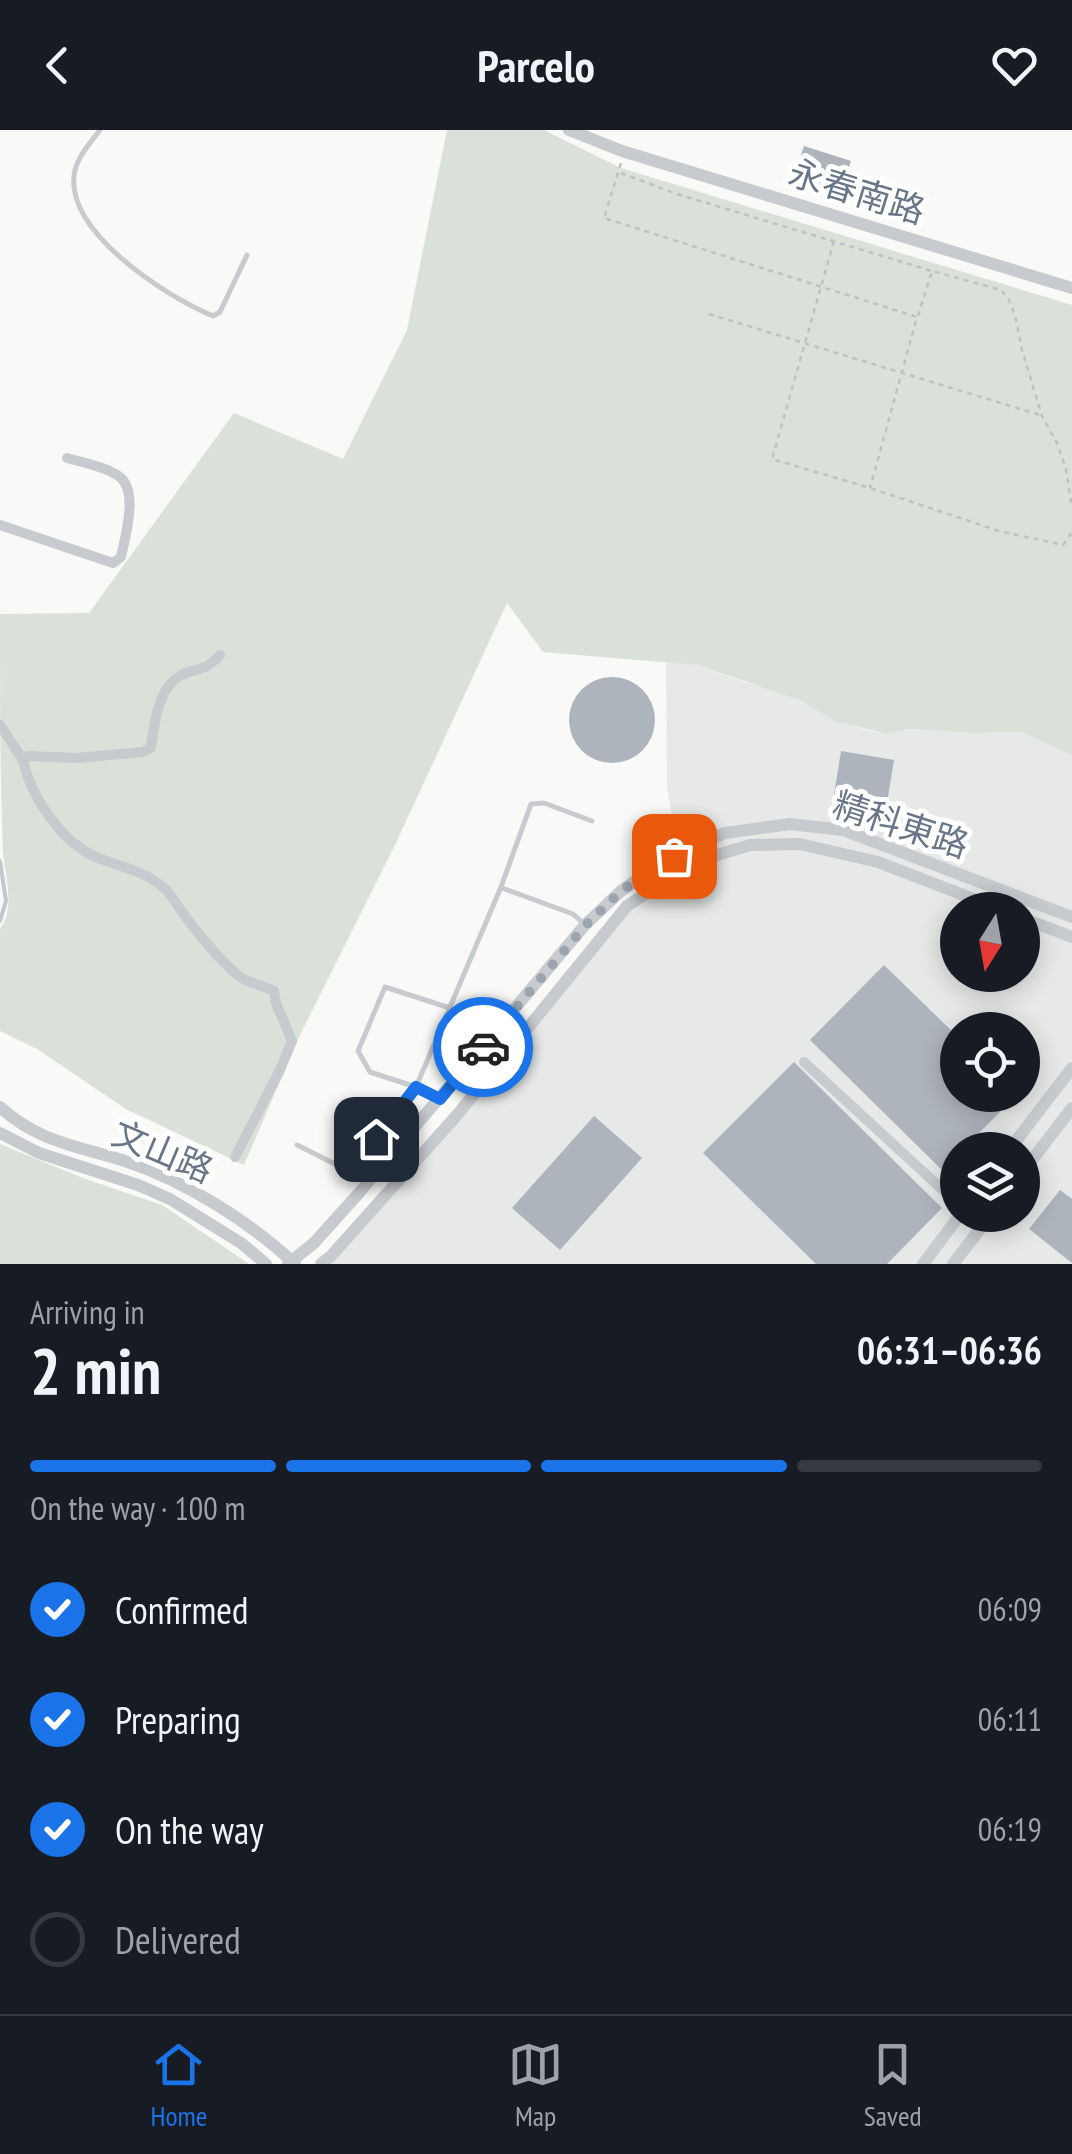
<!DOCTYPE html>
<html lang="en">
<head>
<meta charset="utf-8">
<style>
  :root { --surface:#171b24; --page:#242831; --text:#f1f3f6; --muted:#9ea1a6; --line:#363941; --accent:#1a73e8 }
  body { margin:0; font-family:"PT Sans Narrow","Noto Sans TC",sans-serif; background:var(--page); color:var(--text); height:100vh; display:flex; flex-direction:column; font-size:38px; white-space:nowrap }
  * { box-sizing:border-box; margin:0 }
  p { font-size:32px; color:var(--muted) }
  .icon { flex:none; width:55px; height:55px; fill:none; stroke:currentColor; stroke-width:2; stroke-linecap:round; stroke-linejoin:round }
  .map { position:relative; height:1134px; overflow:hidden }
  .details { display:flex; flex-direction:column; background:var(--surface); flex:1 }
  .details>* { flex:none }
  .needle { width:65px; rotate:191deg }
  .fabs { position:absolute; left:940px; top:762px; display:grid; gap:20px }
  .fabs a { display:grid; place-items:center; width:100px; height:100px; border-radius:50%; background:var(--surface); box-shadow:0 5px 25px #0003; font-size:50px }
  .pin { position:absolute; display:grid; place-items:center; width:85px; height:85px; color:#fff; margin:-42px; border-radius:20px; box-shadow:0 5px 15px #0006 }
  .courier { position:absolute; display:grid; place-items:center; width:100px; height:100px; margin:-50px; border:8px solid #1a73e8; border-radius:50%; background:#fff; color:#222; box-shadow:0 2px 12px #0007 }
  .summary em { font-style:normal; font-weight:700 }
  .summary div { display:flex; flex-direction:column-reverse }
  .summary { display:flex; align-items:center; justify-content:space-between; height:170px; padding:0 30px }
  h1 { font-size:65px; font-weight:700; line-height:75px }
  .bar { display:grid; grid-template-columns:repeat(4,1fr); gap:15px 10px; align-content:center; height:120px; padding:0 30px }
  .bar i { height:12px; border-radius:8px; background:var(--line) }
  .bar .selected { background:var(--accent) }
  .bar p { grid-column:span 4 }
  ol { padding:0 30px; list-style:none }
  li { display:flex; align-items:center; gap:30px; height:110px }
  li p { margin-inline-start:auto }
  li .icon { padding:10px; border-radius:50%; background:var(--accent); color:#fff; stroke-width:4 }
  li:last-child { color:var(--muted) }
  li i { width:55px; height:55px; border:5px solid var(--line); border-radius:50% }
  header { display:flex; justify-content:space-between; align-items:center; height:130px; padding:0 30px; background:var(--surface); font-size:45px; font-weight:700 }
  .menu { display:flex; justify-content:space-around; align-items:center; height:140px; border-top:2px solid var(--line); background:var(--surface); font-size:28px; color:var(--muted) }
  .menu a { display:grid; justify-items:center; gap:5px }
  .menu .selected { color:var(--accent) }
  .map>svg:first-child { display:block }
  .built { fill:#e7e8e8; fill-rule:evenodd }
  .green { fill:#dae1d8 }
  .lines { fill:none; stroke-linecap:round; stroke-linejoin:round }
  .stream { stroke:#c0c9ce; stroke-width:4 }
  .building { fill:#aeb4bc }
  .path { stroke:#bfc1c4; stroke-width:2.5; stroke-dasharray:5 5; stroke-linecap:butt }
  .service { stroke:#c7cace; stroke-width:5 }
  .minor { stroke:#c7cace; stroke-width:10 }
  .tertiary { stroke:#c7cace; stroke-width:12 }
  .done { stroke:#9ba4af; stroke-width:10; stroke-dasharray:0 18 }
  .route { stroke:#1a73e8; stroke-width:12 }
  .labels { text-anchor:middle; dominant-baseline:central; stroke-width:10; stroke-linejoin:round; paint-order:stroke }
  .street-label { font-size:35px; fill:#687688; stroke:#fff }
</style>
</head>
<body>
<header><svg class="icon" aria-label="back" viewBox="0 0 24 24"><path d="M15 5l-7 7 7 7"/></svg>Parcelo<svg class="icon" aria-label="heart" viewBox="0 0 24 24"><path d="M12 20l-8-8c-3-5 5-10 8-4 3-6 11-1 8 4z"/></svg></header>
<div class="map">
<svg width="1072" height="1134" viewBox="0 0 1072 1134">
  <rect width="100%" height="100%" fill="#f9f9f7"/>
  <path class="built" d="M666,530L697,535L744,552L774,560L800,570L834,591L876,602L887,604L908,599L974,603L1021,602L1072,626V1134H322L374,1078L632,766L660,743L679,731L667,656ZM958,780H1022V845H958ZM958,900H1022V965H958ZM958,1020H1022V1085H958Z"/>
  <g class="green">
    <path d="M447,0H544L621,38L1072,175V626L1021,602L974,603L908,599L887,604L834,591L800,570L697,535L543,522L507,473L396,713L300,905L244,1035L126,979L37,919L0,901V799C15,779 6,747 3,724C0,645 0,563 0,484L89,483L234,283L343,329L407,200Z"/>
    <polygon points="0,1014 83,1048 162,1075 249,1134 0,1134"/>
  </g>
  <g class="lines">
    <polyline class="stream" points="0,731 6,771 0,791"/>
  </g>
  <g class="building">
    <polygon points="804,16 851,31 840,67 792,52"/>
    <circle cx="612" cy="590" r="43"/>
    <polygon points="841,621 894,630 886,679 833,671"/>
    <polygon points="884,835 958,907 958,965 1017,965 962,1020 958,1020 958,1025 942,1040 810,910"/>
    <polygon points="794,932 942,1078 887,1134 816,1134 703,1023"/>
    <polygon points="594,986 642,1028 560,1120 512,1078"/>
    <polygon points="1060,1060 1072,1069 1072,1133 1029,1099"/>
  </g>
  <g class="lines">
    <g class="path">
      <polyline points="621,33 604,88 917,187 870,358"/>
      <polyline points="621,43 677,64 932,141"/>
      <polyline points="834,111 772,329 870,358 999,401 1063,415 1072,402"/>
      <polyline points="709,184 1040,285"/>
      <polyline points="918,186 932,141 1001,160 1009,170 1015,185 1022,220 1042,286 1057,313 1066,339 1072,377"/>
    </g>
    <g class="service">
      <path d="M100,0C91,12 79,25 75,40C61,100 167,167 213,186L220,182L247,125"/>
      <polyline points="502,758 573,784 583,793"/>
      <polyline points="437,967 416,957 370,942 358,921 385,857 450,878"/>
      <polyline points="297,1015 341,1037 355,1035 416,957 501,757 531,674 544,673 592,691"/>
    </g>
    <g class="minor">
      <path d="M0,395L113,433L121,427C125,408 138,363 121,348C111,338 81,332 67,328"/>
      <path d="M220,525C202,545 193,536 177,548C157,562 154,597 151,618L143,622L77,628L28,626L23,630C31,668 64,716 101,729C124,738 145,741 164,758C172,765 176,774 182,782C195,800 222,833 239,846C249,854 263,855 274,861L276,873L292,911L279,942L235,1027"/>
      <polyline points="0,595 23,630"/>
      <polyline points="804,932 958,1074"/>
    </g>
    <g class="tertiary">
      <polyline points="569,0 622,21 1072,158"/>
      <polyline points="1022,788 1072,807"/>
      <path d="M0,977C38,1012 78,1016 125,1031C185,1051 249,1091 295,1134"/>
      <polyline points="0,1003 39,1023 138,1055 170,1069 241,1113 266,1134"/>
      <polyline points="1009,1020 1072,938"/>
      <polyline points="1022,1043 1072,978"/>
      <polyline points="288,1134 314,1113 359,1063 585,795 621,761 654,738 689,718 725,703 790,694 843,700 1072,787"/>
      <polyline points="321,1134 331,1126 457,985 627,776 695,732 750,715 800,714 878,732 1002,780"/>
      <polyline points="923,1134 960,1085"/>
      <polyline points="953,1134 991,1085"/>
    </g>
  </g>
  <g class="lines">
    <polyline class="done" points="483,917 586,795 621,761 674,726"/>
    <polyline class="route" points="376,1009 416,957 440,969 483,917"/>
  </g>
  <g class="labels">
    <g class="street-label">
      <text transform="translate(857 61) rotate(17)">永春南路</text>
      <text transform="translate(901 694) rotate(18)">精科東路</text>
      <text transform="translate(163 1021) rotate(23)">文山路</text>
    </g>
  </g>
</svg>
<div class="fabs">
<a><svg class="needle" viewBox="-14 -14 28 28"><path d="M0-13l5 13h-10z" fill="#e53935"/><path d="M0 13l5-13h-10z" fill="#9ea1a6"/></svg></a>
<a><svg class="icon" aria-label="locate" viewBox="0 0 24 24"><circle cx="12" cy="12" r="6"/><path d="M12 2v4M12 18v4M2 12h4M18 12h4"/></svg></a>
<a><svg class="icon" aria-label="layers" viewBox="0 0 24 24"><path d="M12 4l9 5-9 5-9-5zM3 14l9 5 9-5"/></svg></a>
</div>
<div class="pin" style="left:674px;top:726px;background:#ea580c"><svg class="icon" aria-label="bag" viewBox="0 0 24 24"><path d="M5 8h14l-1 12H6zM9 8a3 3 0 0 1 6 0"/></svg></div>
<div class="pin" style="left:376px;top:1009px;background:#1f2937"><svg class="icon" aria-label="home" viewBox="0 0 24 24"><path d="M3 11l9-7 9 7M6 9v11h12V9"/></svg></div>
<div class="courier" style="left:483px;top:917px"><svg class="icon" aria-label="car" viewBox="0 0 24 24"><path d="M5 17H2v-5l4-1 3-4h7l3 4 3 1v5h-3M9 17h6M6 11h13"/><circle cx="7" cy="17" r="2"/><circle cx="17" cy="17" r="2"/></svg></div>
</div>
<section class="details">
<div class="summary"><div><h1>2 min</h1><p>Arriving in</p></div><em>06:31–06:36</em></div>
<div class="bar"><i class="selected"></i><i class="selected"></i><i class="selected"></i><i></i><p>On the way · 100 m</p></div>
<ol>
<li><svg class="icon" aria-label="check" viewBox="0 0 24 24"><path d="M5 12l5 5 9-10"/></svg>Confirmed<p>06:09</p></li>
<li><svg class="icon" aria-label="check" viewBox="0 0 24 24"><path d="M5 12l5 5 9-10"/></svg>Preparing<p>06:11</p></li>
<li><svg class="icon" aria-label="check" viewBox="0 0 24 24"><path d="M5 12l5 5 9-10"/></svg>On the way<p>06:19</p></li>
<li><i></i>Delivered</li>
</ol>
</section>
<nav class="menu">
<a class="selected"><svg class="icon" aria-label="home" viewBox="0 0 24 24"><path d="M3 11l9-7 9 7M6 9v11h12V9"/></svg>Home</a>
<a><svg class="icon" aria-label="map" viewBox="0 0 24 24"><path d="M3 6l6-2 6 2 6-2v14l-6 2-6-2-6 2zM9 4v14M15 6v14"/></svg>Map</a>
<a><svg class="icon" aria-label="saved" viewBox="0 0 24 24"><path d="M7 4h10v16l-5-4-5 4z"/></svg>Saved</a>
</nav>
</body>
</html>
